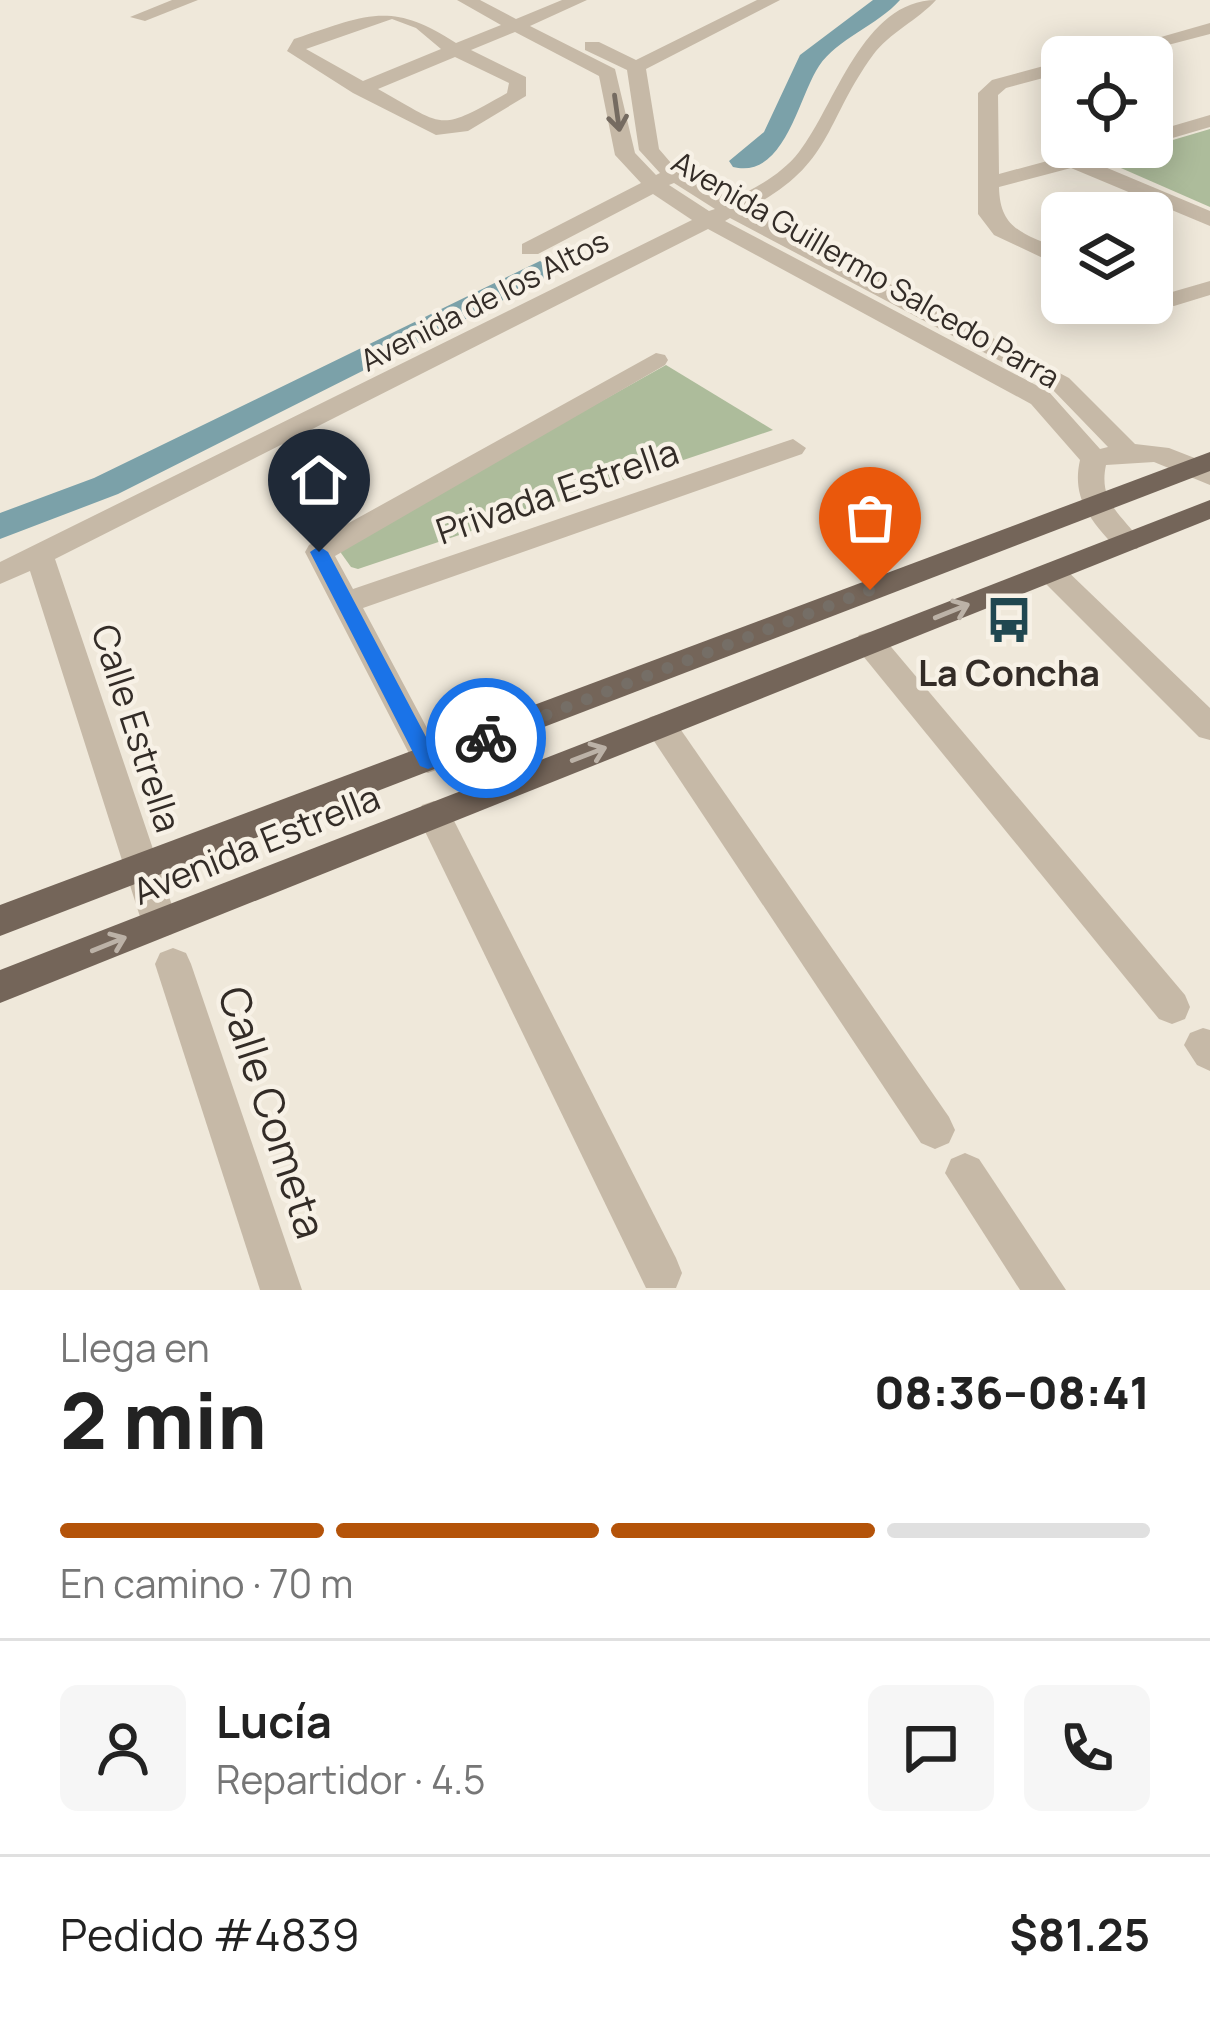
<!DOCTYPE html>
<html lang="es">
<head>
<meta charset="utf-8">
<style>
  :root { --surface:#fff; --page:#f6f6f6; --text:#222; --muted:#767676; --line:#e0e0e0; --accent:#b45309 }
  body { margin:0; font-family:Manrope,sans-serif; background:var(--page); color:var(--text); height:100vh; display:flex; flex-direction:column; font-size:45px; white-space:nowrap }
  * { box-sizing:border-box; margin:0 }
  p { font-size:39px; color:var(--muted) }
  .icon { flex:none; width:66px; height:66px; fill:none; stroke:currentColor; stroke-width:2; stroke-linecap:round; stroke-linejoin:round }
  .map { position:relative; height:1290px; overflow:hidden }
  .sheet { display:flex; flex-direction:column; background:var(--surface); flex:1 }
  .sheet>* { flex:none }
  .fabs { position:absolute; left:1041px; top:36px; display:grid; gap:24px }
  .fabs a { display:grid; place-items:center; width:132px; height:132px; border-radius:18px; background:var(--surface); box-shadow:0 6px 30px #0003; font-size:60px }
  .pin { position:absolute; display:grid; place-items:center; width:102px; height:102px; color:#fff; margin:-123px -51px; border-radius:50% 50% 50% 0; rotate:-45deg; box-shadow:0 0 12px #0007 }
  .pin .icon { rotate:45deg }
  .courier { position:absolute; display:grid; place-items:center; width:120px; height:120px; margin:-60px; border:9px solid #1a73e8; border-radius:50%; background:#fff; color:#222; box-shadow:0 3px 15px #0007 }
  .summary em { font-style:normal; font-weight:800 }
  .summary div { display:flex; flex-direction:column-reverse }
  .summary { display:flex; align-items:center; justify-content:space-between; height:204px; padding:0 60px }
  h1 { font-size:78px; font-weight:800; line-height:90px }
  .bar { display:grid; grid-template-columns:repeat(4,1fr); gap:18px 12px; align-content:center; height:144px; padding:0 60px }
  .bar i { height:15px; border-radius:9px; background:var(--line) }
  .bar .active { background:var(--accent) }
  .bar p { grid-column:span 4 }
  .line { display:flex; align-items:center; gap:30px; padding:0 60px; border-top:3px solid var(--line) }
  .line div { flex:1 }
  .round { display:grid; place-items:center; flex:none; width:126px; height:126px; border-radius:18px; background:var(--page) }
  .map>svg:first-child { display:block }
  .green { fill:#adbc9b }
  .lines { fill:none; stroke-linecap:round; stroke-linejoin:round }
  .canal { fill:#7ba1a9; fill-rule:evenodd }
  .minor { fill:#c6b9a7; fill-rule:evenodd }
  .major { fill:#746559; fill-rule:evenodd }
  .oneway { stroke:#756b61 }
  .oneway2 { stroke:#bcb2a7 }
  .route { fill:#1a73e8 }
  .done { stroke:#756e66; stroke-width:12; stroke-dasharray:0 21.6 }
  .labels { text-anchor:middle; dominant-baseline:central; stroke-width:9; stroke-linejoin:round; paint-order:stroke }
  .far-street-label { font-size:30px; fill:#332c27; stroke:#f7f1e6 }
  .street-label { font-size:36px; fill:#332c27; stroke:#f7f1e6 }
  .poi-label { font-size:36px; font-weight:bold; fill:#332c27; stroke:#f7f1e6 }
  .near-street-label { font-size:42px; fill:#332c27; stroke:#f7f1e6 }
</style>
</head>
<body>
<div class="map">
<svg width="1210" height="1290" viewBox="0 0 1210 1290">
  <rect width="100%" height="100%" fill="#efe8da"/>
  <g class="green">
    <polygon points="1210,129 1210,207 1114,165 1112,158"/>
    <polygon points="666,365 773,430 358,569 351,567 341,553 342,546"/>
  </g>
  <g class="lines">
    <g class="canal">
      <path d="M873,0H900C878,25 837,39 819,66C799,95 785,180 733,167L729,161L764,132L800,55Z"/>
      <polygon points="540,261 555,270 551,276 118,494 0,539 0,513 94,478"/>
    </g>
    <g class="minor">
      <polygon points="172,0 198,0 145,21 130,17"/>
      <path d="M457,0H480L516,19L562,0H587L530,26L615,69L635,153L656,175L660,173L639,150L627,70L585,50V42H599L636,60L757,0H780L646,69L659,149L671,163L731,200C756,188 782,174 799,152C835,106 863,0 936,0C918,20 889,33 873,55C824,122 833,166 747,209L1069,378L1135,444L1169,448L1210,464V485L1154,462L1106,465C1098,503 1122,514 1141,542L1137,549H1117C1092,522 1071,499 1080,460L1031,404L708,229L55,559L178,923L172,934L160,938L148,934L142,923L30,571L0,584V562L692,220L653,194L538,254H522V244L641,183L615,155L599,76L515,32L471,50L526,77V96L468,131L436,135L353,93L287,51L294,39C366,15 391,0 456,43L501,25ZM392,19L416,28L441,49L363,81L306,49ZM455,57L509,83L507,93C436,133 447,127 378,89ZM674,183L715,209L709,211L669,185ZM730,218L1051,388L1108,447L1100,449L1049,392L725,221Z"/>
      <polygon points="1210,23 1210,34 1122,57 1091,57"/>
      <path d="M1062,61V73L1006,88L998,95L999,174L1099,147H1131L1093,162L1210,211V226L1071,168L999,187C1000,232 1026,233 1062,251V267L994,235L978,214V93L992,80Z"/>
      <polygon points="1210,115 1210,127 1152,144 1152,132"/>
      <polygon points="1210,281 1210,295 1174,306 1143,303 1152,303 1152,292 1172,292"/>
      <polygon points="656,353 665,355 668,360 665,365 335,556 353,589 784,442 793,439 806,448 802,454 363,608 444,760 439,769 428,773 417,769 305,552 309,545"/>
      <polygon points="1051,562 1061,565 1210,708 1210,740 1199,737 1041,579 1037,572"/>
      <polygon points="870,632 881,635 1185,995 1190,1007 1185,1019 1172,1024 1159,1019 859,651 855,643 859,635"/>
      <polygon points="661,714 672,717 949,1117 955,1130 949,1143 935,1149 921,1143 650,735 645,726 650,717"/>
      <polygon points="434,801 446,805 676,1258 682,1273 676,1288 646,1288 417,815 422,805"/>
      <polygon points="173,948 186,953 191,964 302,1290 260,1290 155,964 160,953"/>
      <polygon points="1203,1028 1210,1030 1210,1071 1197,1065 1184,1045 1190,1033"/>
      <polygon points="965,1153 979,1159 1066,1290 1020,1290 945,1173 951,1159"/>
    </g>
    <g class="major">
      <polygon points="1210,452 1210,471 0,936 0,905"/>
      <polygon points="1210,500 1210,519 0,1003 0,970"/>
    </g>
  </g>
  <defs><path id="oneway-shaft" d="M-6 0H5M1.5-3L5.5 0L1.5 3" fill="none" stroke-width="1.6" stroke-linecap="round" stroke-linejoin="round" transform="scale(3)"/></defs>
  <use class="oneway" href="#oneway-shaft" transform="translate(617 113) rotate(82)"/>
  <g class="oneway2">
    <use href="#oneway-shaft" transform="translate(952 611) rotate(-22)"/>
    <use href="#oneway-shaft" transform="translate(589 754) rotate(-21)"/>
    <use href="#oneway-shaft" transform="translate(109 944) rotate(-22)"/>
  </g>
  <polygon class="route" points="319,546 328,552 433,750 486,730 496,738 493,744 428,769 420,766 310,552"/>
  <g class="lines">
    <polyline class="done" points="486,738 870,590"/>
  </g>
  <defs>
    <symbol id="bus-bare" viewBox="-9 -9 18 18"><path d="M-5-6H5V4H4V6H2V4H-2V6H-4V4H-5ZM-3.5-4V0h7V-4ZM-3.5 1.2v1.5H-2V1.2ZM2 1.2v1.5H3.5V1.2Z" fill="#204750" stroke="#f7f1e6" stroke-width="2.5" paint-order="stroke"/></symbol>
  </defs>
  <g fill-rule="evenodd">
    <use href="#bus-bare" x="976" y="587" width="66" height="66"/>
  </g>
  <g class="labels">
    <g class="far-street-label">
      <text transform="translate(866 269) rotate(30)">Avenida Guillermo Salcedo Parra</text>
      <text transform="translate(484 300) rotate(-27)">Avenida de los Altos</text>
    </g>
    <g class="street-label">
      <text transform="translate(557 491) rotate(-19)">Privada Estrella</text>
      <text transform="translate(137 728) rotate(72)">Calle Estrella</text>
      <text transform="translate(256 844) rotate(-22)">Avenida Estrella</text>
    </g>
    <g class="poi-label">
      <text x="1009" y="672">La Concha</text>
    </g>
    <g class="near-street-label">
      <text transform="translate(273 1112) rotate(72)">Calle Cometa</text>
    </g>
  </g>
</svg>
<div class="fabs">
<a><svg class="icon" aria-label="locate" viewBox="0 0 24 24"><circle cx="12" cy="12" r="6"/><path d="M12 2v4M12 18v4M2 12h4M18 12h4"/></svg></a>
<a><svg class="icon" aria-label="layers" viewBox="0 0 24 24"><path d="M12 4l9 5-9 5-9-5zM3 14l9 5 9-5"/></svg></a>
</div>
<div class="pin" style="left:870px;top:590px;background:#ea580c"><svg class="icon" aria-label="bag" viewBox="0 0 24 24"><path d="M5 8h14l-1 12H6zM9 8a3 3 0 0 1 6 0"/></svg></div>
<div class="pin" style="left:319px;top:552px;background:#1f2937"><svg class="icon" aria-label="home" viewBox="0 0 24 24"><path d="M3 11l9-7 9 7M6 9v11h12V9"/></svg></div>
<div class="courier" style="left:486px;top:738px"><svg class="icon" aria-label="bike" viewBox="0 0 24 24"><circle cx="6" cy="16" r="4"/><circle cx="18" cy="16" r="4"/><path d="M6 16l4-8h5l3 8M10 8l3 8H6M13 5h3"/></svg></div>
</div>
<section class="sheet">
<div class="summary"><div><h1>2 min</h1><p>Llega en</p></div><em>08:36–08:41</em></div>
<div class="bar"><i class="active"></i><i class="active"></i><i class="active"></i><i></i><p>En camino · 70 m</p></div>
<div class="line" style="height:216px"><a class="round"><svg class="icon" aria-label="person" viewBox="0 0 24 24"><circle cx="12" cy="8" r="4"/><path d="M4 21q1-7 8-7t8 7"/></svg></a><div><b>Lucía</b><p>Repartidor · 4.5</p></div><a class="round"><svg class="icon" aria-label="chat" viewBox="0 0 24 24"><path d="M4 5h16v11H9l-5 4z"/></svg></a><a class="round"><svg class="icon" aria-label="phone" viewBox="0 0 24 24"><path d="M5 4h4l2 5-3 2q2 4 5 5l2-3 5 2v4C11 20 4 13 5 4z"/></svg></a></div>
<div class="line" style="height:156px"><div>Pedido #4839</div><b>$81.25</b></div>
</section>
</body>
</html>
